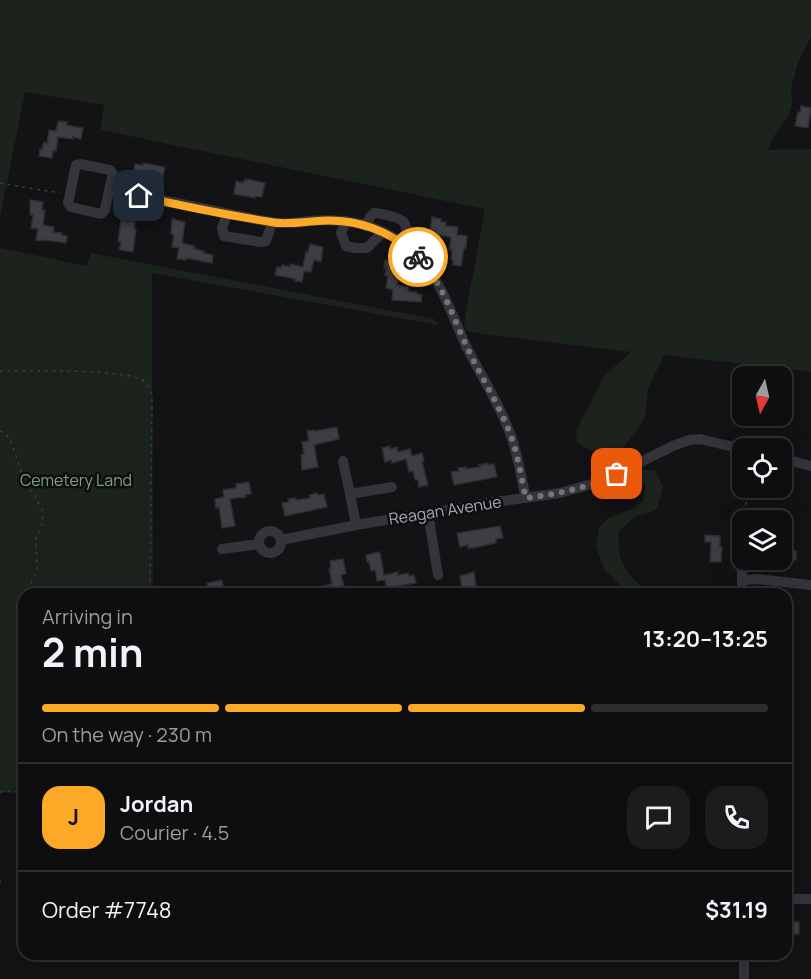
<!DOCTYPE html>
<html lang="en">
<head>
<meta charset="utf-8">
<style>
  :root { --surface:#0e0e10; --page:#1c1c1e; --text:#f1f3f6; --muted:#9b9c9f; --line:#2e2e30; --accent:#fba926 }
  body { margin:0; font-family:Manrope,sans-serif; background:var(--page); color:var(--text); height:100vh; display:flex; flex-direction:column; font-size:22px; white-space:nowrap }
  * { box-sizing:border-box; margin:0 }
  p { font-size:20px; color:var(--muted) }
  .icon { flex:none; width:33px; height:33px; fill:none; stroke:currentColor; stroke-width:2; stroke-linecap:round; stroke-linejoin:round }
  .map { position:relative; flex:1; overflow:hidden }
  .panel { position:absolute; left:18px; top:588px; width:774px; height:372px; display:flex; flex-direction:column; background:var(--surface); border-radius:18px; box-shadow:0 6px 24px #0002,0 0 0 2px var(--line) }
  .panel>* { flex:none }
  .needle { width:39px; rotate:188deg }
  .controls { position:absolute; left:732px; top:366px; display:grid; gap:12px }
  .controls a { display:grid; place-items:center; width:60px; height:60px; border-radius:12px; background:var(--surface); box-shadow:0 6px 24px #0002,0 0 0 2px var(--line); font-size:30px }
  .pin { position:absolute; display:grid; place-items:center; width:51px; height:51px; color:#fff; margin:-26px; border-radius:12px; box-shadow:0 3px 9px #0006 }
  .courier { position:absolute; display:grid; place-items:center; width:60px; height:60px; margin:-30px; border:4px solid #fba926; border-radius:50%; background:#fff; color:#222; box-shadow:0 2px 8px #0007 }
  .summary em { font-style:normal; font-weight:700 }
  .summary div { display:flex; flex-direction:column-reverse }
  .summary { display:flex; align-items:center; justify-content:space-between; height:102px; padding:0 24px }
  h1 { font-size:39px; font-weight:700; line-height:45px }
  .bar { display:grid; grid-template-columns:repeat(4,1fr); gap:9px 6px; align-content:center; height:72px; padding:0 24px }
  .bar i { height:8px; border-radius:4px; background:var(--line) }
  .bar .active { background:var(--accent) }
  .bar p { grid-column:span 4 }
  .line { display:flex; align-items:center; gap:15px; padding:0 24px; border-top:2px solid var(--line) }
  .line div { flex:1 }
  .round { display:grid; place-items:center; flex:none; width:63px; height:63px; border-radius:18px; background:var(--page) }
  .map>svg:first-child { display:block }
  .green { fill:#1b231c }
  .building { fill:#3d3e42; stroke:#2d2d31; stroke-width:1.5 }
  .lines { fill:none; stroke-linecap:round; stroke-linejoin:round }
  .path { stroke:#3a3d41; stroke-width:1.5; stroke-dasharray:3 4.5; stroke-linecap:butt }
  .minor { stroke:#34353a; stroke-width:10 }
  .done { stroke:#71767e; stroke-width:6; stroke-dasharray:0 10.8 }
  .route { stroke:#fba926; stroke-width:8 }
  .labels { text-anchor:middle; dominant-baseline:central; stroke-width:5; stroke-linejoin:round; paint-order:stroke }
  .park-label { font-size:16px; fill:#7aa27b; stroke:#0e0e10 }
  .street-label { font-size:16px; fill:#a4abb6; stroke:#0e0e10 }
</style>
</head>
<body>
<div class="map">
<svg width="811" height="979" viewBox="0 0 811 979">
  <rect width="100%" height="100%" fill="#131315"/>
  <g class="green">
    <polygon points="0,0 811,0 811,36 798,62 795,74 791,87 792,100 791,108 788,117 774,136 768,150 811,149 811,372 664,355 648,389 645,416 639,428 622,449 615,454 609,455 589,450 577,442 576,435 577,429 604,376 631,352 483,334 466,331 464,323 485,209 101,130 104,105 25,92 0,217"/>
    <polygon points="0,248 87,266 91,253 434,319 438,325 152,273 153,594 24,594 24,793 0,792"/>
    <path d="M640,470H655L663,487L657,508L649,513L636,516L619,531C617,566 625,569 648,594H625L622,587L604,569L596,546L599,529L603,523L609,518L634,508L643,501L645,485L639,476Z"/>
  </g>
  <g class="building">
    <polygon points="801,106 811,108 808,128 795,126 798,112 800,113"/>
    <polygon points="58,121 67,122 66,125 83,128 81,139 73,137 73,139 58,137 56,151 53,151 52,158 39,156 40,149 42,149 44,142 47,143 49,130 56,131"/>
    <polygon points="143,163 165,167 162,181 155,179 155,181 133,177 135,164 143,165"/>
    <polygon points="246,179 265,183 262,197 255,196 255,198 234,194 236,181 243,183 244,180 246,181"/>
    <polygon points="30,200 43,202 42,210 45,210 43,225 54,227 53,232 62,233 62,235 67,236 66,243 45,240 44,241 36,240 38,229 31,228 33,215 30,215"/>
    <polygon points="432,217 441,219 441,222 446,222 446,226 458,227 457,235 467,236 466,248 464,248 461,266 453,265 453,260 451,259 452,250 449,250 451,237 436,235 436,232 430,231"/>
    <polygon points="172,219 185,222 182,243 195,246 194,249 204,251 204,253 213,255 212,263 186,258 186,260 177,259 179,248 172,247 174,235 171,234"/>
    <polygon points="121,220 135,222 134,229 136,229 133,252 119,250 121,242 118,242"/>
    <polygon points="310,244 323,247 321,262 314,260 311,272 304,271 302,282 295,281 296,279 275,275 277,267 281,268 282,265 290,267 290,264 303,267 306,252 308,252"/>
    <polygon points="385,260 398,263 397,270 400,270 397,285 409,287 408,291 417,292 417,294 422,295 421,302 392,300 393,290 386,288 388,276 385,275 386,268 384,268"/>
    <polygon points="337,427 339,439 314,445 318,467 302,470 301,455 304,454 302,442 309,441 307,431 315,430 315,431"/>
    <polygon points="390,446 390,449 397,447 398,452 410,449 412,456 422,453 424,461 422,462 428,485 419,487 418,480 415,480 413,471 409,472 406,459 392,463 391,460 385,462 382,448"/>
    <polygon points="488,463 488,465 494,464 497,477 454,485 451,472 459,471 458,468 466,467 466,469 480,467 479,465"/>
    <polygon points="249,482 251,494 245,495 246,497 230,499 235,526 222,528 219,507 216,508 215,499 224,497 223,490 236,488 236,484"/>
    <polygon points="317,493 318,495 324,494 327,507 285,516 282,503 289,502 288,499 296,498 296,500 310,498 309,495"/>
    <polygon points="500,526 503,538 496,539 496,543 473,548 468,548 468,545 460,547 457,533"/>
    <polygon points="705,535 720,536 720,547 722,547 721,562 710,562 711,542 705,542"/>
    <polygon points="782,542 792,543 792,550 796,551 796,560 782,558"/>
    <polygon points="380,552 384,575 398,572 398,575 408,573 409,576 414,575 416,583 393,587 393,589 387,590 385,580 377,581 375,570 371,571 369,562 367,562 366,555"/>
    <polygon points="343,559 346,574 341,575 344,586 334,588 335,594 321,594 319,587 332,584 329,569 331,569 330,561"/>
    <polygon points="474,572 476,588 472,589 473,594 465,594 464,591 462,591 460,576"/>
    <polygon points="222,580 225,594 212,594 211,590 209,591 207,583"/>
    <rect x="786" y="922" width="13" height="12"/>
  </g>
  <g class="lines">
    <g class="path">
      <polyline points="0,183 60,193"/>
      <path d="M0,371C24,371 131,368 145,382C151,388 152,395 152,403L150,594"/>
      <polyline points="0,431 6,434 12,444 26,485 35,496 42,510 43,522 36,538 37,570 26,594"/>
      <polyline points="744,520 748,488"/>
      <polyline points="24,599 19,618 24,631"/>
      <polyline points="0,792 24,791"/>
      <polyline points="0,880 0,885"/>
    </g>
    <g class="minor">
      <path d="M109,190L105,210L101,214L71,207L68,203L76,165L80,164L110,170L113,174L109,190C163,199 217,212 270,222C283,225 298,222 311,221C336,219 360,221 383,232C434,256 445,299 466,346C481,376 500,404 511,436C518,455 521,478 526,498"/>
      <polyline points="227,214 222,228 224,236 261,242 266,241 272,223"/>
      <polyline points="346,221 341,233 346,246 355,248 367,248 383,232"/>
      <path d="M366,226L370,217L374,213C381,213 387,215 394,217C410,221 407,231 403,245"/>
      <polyline points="782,459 811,466"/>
      <polyline points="343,461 350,494 392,487"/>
      <polyline points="350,494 356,525"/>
      <polyline points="428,513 438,575"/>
      <circle cx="270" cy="542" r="11"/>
      <polyline points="281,540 356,525 488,503 560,493 602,481 673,446 689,440 700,439 742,449"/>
      <polyline points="222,549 259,544"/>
      <polyline points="742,580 758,579 811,585"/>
      <polyline points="742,594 742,534"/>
      <polyline points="786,899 811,899"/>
      <polyline points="744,954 744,979"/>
    </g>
  </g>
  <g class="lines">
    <path class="done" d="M418,257C442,282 452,315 466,345C480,376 499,404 511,436C518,455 521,478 526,498C557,494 588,488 617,474"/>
    <path class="route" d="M139,196C182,206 227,215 271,222C285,225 302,222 317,221C355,218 391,230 418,257"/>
  </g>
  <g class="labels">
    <g class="park-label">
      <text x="76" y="480">Cemetery Land</text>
    </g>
    <g class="street-label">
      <text transform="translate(445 510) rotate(-9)">Reagan Avenue</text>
    </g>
  </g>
</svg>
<div class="controls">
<a><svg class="needle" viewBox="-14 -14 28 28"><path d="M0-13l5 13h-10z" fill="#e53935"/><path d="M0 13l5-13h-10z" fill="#9b9c9f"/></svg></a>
<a><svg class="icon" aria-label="locate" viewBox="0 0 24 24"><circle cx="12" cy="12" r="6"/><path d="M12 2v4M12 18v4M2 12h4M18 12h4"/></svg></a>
<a><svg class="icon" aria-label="layers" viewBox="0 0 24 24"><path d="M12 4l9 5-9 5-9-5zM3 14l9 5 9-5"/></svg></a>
</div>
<div class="pin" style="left:617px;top:474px;background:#ea580c"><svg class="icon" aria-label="bag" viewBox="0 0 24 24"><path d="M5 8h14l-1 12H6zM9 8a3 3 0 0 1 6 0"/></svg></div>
<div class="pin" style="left:139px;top:196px;background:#1f2937"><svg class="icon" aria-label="home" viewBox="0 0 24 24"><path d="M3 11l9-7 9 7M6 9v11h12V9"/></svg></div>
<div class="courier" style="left:418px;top:257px"><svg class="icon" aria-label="bike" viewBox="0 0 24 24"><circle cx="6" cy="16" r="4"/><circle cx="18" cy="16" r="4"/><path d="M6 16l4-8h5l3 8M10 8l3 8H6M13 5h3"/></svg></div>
<section class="panel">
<div class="summary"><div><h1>2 min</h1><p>Arriving in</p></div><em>13:20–13:25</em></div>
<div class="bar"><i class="active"></i><i class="active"></i><i class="active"></i><i></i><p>On the way · 230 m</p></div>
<div class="line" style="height:108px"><b class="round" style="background:var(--accent);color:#111">J</b><div><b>Jordan</b><p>Courier · 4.5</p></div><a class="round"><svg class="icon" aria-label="chat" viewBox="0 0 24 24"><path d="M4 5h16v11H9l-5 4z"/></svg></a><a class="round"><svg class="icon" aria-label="phone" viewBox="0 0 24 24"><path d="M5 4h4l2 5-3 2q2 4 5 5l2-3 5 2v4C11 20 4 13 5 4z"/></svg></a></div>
<div class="line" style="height:78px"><div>Order #7748</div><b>$31.19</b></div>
</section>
</div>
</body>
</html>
